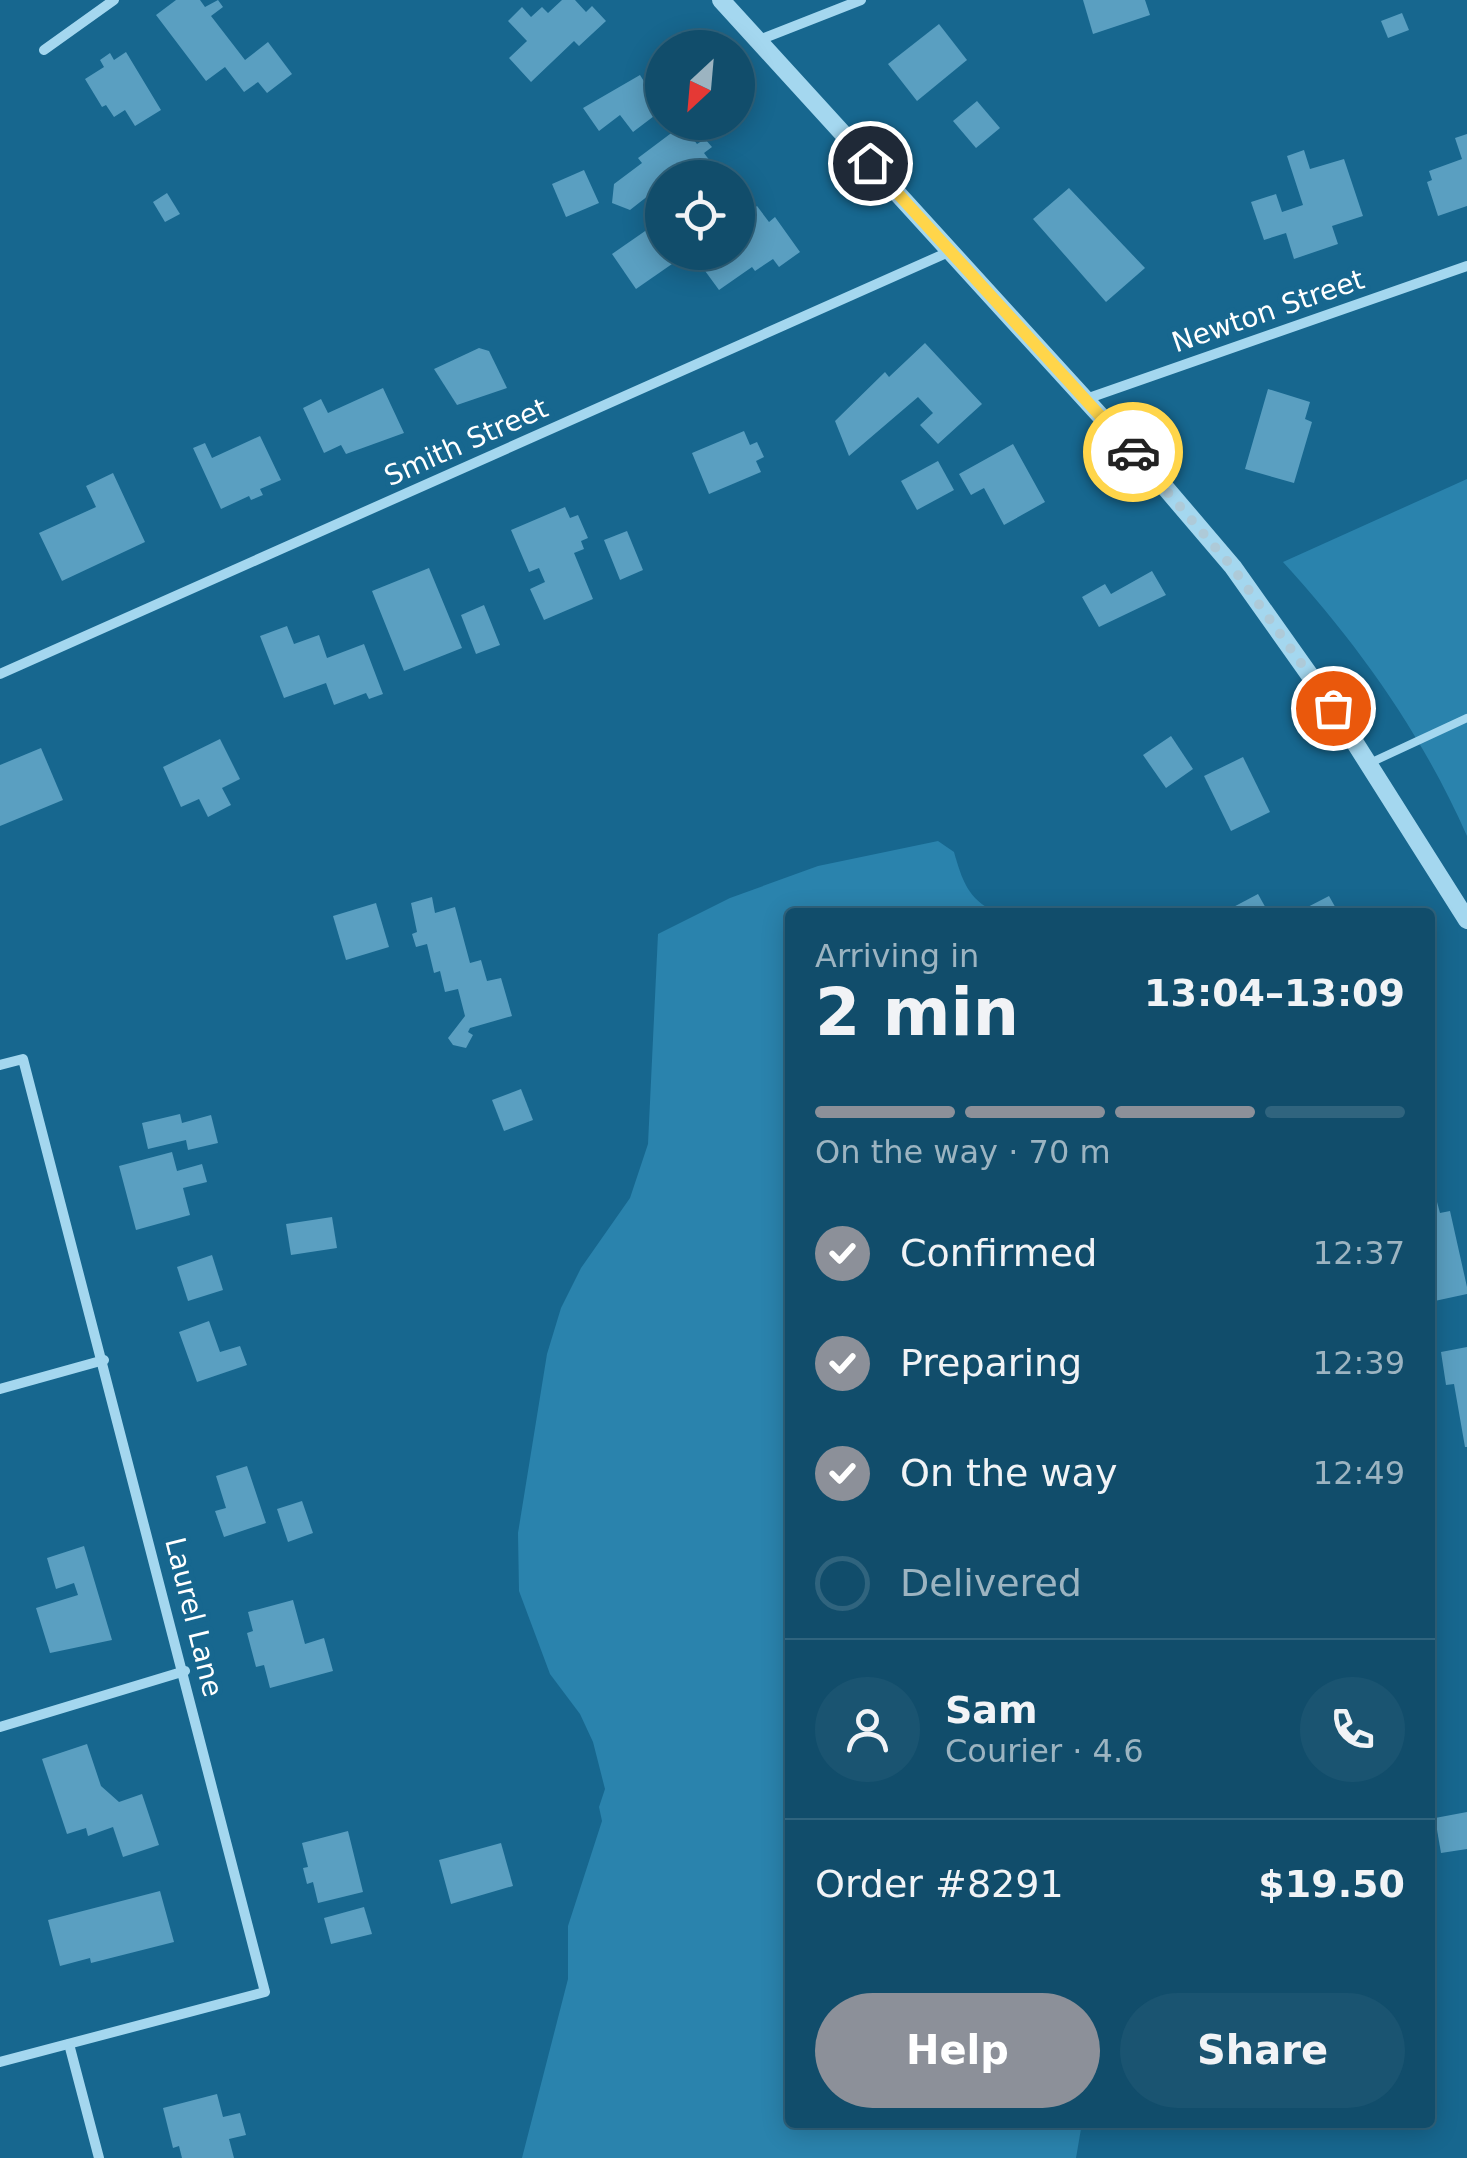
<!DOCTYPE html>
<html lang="en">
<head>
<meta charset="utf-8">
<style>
  :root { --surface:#114d6b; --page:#1a5471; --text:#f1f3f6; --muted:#9cb4c1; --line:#30647e; --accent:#8c9099 }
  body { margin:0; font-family:"DejaVu Sans",sans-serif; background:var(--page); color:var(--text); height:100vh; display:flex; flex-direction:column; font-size:38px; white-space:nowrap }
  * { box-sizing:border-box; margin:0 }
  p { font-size:32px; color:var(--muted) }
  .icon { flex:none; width:55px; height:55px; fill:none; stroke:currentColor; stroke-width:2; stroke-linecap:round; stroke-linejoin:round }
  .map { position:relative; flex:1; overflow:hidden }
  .sheet { position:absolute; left:785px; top:908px; width:650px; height:1220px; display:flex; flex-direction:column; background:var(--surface); border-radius:10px; box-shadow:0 5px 25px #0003,0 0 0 2px var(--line) }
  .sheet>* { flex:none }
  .needle { width:65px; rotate:206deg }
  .buttons { position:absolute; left:645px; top:30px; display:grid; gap:20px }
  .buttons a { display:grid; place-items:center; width:110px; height:110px; border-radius:50%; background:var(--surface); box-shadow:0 5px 25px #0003,0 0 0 2px var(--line); font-size:50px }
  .pin { position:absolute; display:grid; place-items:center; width:85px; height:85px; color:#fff; margin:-42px; border:5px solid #fff; border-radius:50%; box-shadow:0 2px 10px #0007 }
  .courier { position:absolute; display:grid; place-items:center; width:100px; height:100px; margin:-50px; border:8px solid #ffd54a; border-radius:50%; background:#fff; color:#222; box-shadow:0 2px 12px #0007 }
  .summary em { font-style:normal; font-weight:700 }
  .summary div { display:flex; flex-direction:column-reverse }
  .summary { display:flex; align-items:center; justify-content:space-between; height:170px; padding:0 30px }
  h1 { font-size:65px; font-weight:700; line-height:75px }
  .bar { display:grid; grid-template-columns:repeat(4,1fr); gap:15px 10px; align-content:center; height:120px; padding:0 30px }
  .bar i { height:12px; border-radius:8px; background:var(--line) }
  .bar .on { background:var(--accent) }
  .bar p { grid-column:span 4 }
  .line { display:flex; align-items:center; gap:25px; padding:0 30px; border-top:2px solid var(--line) }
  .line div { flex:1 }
  .round { display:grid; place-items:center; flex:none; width:105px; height:105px; border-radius:52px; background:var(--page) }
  ol { padding:0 30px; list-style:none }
  li { display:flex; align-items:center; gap:30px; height:110px }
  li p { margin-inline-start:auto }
  li .icon { padding:10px; border-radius:50%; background:var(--accent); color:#fff; stroke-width:4 }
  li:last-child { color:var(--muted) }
  li i { width:55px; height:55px; border:5px solid var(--line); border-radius:50% }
  .cta { display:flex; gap:20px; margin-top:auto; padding:20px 30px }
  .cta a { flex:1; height:115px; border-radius:60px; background:var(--accent); color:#fff; font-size:40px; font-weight:700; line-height:115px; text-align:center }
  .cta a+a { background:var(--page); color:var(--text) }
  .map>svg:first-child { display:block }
  .green { fill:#2a83ad }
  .building { fill:#5a9fc1 }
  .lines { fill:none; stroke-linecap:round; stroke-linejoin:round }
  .service { stroke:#a4d7ef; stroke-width:8 }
  .minor { stroke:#a4d7ef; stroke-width:10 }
  .tertiary { stroke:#a4d7ef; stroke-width:18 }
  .done { stroke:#aecad8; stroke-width:10; stroke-dasharray:0 18 }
  .route { stroke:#ffd54a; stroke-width:12 }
  .labels { text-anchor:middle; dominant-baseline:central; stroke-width:10; stroke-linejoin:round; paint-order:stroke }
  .street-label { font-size:28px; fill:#fff; stroke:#17678f }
</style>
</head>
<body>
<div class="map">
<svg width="1467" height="2158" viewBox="0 0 1467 2158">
  <rect width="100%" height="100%" fill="#17678f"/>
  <g class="green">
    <path d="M1467,479V836C1422,734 1358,644 1283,562Z"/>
    <path d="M938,841L954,852C962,880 968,899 995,912H790V2122L1082,2123L1076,2158H522L568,1979V1926L602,1821L599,1807L605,1789L593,1742L580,1714L550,1674L519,1591L518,1533L547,1354L561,1308L581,1268L630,1198L648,1144L658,934L730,898L818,866Z"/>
  </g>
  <g class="building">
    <polygon points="176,0 200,0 205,7 218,0 223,7 211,16 245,60 268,42 292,74 267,93 258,82 244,92 225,67 206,81 156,15"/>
    <polygon points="562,0 575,0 586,12 592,6 606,21 579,46 574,41 531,82 509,58 527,41 508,21 522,7 531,17 542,7 548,13"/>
    <polygon points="1083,0 1145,0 1150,15 1093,34"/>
    <polygon points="1402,13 1409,30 1388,38 1381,21"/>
    <polygon points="939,24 967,60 917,101 888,64"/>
    <polygon points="126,52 161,110 135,126 125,110 114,117 106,105 102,107 85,79 104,67 100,60 110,53 114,60"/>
    <polygon points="640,75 662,110 633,132 620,115 599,131 583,108"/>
    <polygon points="977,101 1000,128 976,148 953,121"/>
    <polygon points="682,125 697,144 705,139 712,147 704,153 716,169 706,178 662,178 662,194 658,188 630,210 612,203 614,184 642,163 638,158"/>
    <polygon points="1467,134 1467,206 1438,216 1427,182 1432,180 1429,171 1462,159 1455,138"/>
    <polygon points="1304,150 1310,169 1344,159 1363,216 1332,226 1338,244 1294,259 1286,233 1264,240 1251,202 1276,194 1282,212 1303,205 1287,156"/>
    <polygon points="584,170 599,203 566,217 552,184"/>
    <polygon points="1069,188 1145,268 1106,302 1033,219"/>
    <polygon points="167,193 180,214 165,222 153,202"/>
    <polygon points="757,206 769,222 775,217 800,252 779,267 773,259 755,271 752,267 719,290 700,264 717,252 738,252 738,210 742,216"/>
    <polygon points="648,229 672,264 636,289 612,254"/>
    <polygon points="925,343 982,404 938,444 920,425 933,413 918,397 849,456 835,421 885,372 889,377"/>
    <polygon points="479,348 489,351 507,388 457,405 434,369"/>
    <polygon points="383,388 404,433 346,454 341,445 324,453 303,408 321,399 328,413"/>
    <polygon points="1268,389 1310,402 1305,419 1312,422 1294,483 1245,469"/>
    <polygon points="744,431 750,445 757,442 764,457 756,461 761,472 709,494 692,453"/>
    <polygon points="260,436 281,480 260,489 263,495 251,500 249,496 221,509 193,448 205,443 212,458"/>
    <polygon points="1013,444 1045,502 1004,525 984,488 971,495 959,474"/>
    <polygon points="938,461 954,490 917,510 901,481"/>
    <polygon points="113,473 145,542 62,581 39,533 96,507 86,486"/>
    <polygon points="565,507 570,518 578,515 588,538 581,541 584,549 574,553 593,599 544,620 530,589 545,582 539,568 529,572 511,530"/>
    <polygon points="627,531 643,570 620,580 604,540"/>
    <polygon points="429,568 462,648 404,671 372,591"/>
    <polygon points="1152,571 1166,595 1099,627 1082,597 1105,584 1111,594"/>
    <polygon points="484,605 500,645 476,654 461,615"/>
    <polygon points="287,626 294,644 319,635 327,658 364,644 383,694 369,699 366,693 334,705 326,683 284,698 260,636"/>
    <polygon points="1171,736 1193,769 1166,788 1143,755"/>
    <polygon points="220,739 240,779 222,788 231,805 208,817 199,799 181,807 163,767"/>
    <polygon points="41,748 63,800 0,826 0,765"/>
    <polygon points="1243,757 1270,812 1231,831 1204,776"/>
    <polygon points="1258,894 1268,912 1224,912"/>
    <polygon points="1329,896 1338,912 1298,912"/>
    <polygon points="432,897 435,913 455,907 470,963 481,960 487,981 501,978 512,1016 470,1028 468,1032 473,1035 466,1048 453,1045 448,1038 465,1016 458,989 445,992 440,971 434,973 427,944 416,947 412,934 417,932 411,903"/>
    <polygon points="376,903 389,947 346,960 333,916"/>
    <polygon points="521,1089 533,1120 504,1131 492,1100"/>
    <polygon points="180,1114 182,1123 211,1115 218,1143 188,1150 186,1140 148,1149 142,1123"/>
    <polygon points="172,1152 177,1171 202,1164 207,1182 183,1188 190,1215 136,1230 119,1166"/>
    <polygon points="1430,1176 1440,1213 1450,1211 1467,1287 1467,1294 1430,1302"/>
    <polygon points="332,1217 337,1248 291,1255 286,1224"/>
    <polygon points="212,1255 223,1290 188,1301 177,1267"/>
    <polygon points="209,1321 220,1352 240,1346 247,1365 197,1382 179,1332"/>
    <polygon points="1467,1347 1467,1447 1465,1447 1454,1384 1446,1385 1441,1352"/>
    <polygon points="247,1466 266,1523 224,1537 215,1511 226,1508 216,1476"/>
    <polygon points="302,1501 313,1533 288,1542 277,1509"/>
    <polygon points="84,1546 112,1640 50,1653 36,1608 78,1595 74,1583 56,1589 47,1558"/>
    <polygon points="293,1600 305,1644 324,1638 333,1671 270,1688 264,1665 256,1667 247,1633 253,1631 248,1612"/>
    <polygon points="87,1744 101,1786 119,1802 142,1794 159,1845 123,1857 113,1827 88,1836 86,1828 67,1834 42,1759"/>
    <polygon points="1467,1812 1467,1849 1441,1853 1435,1818"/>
    <polygon points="348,1831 363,1892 318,1903 313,1882 307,1884 303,1868 308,1867 302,1843"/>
    <polygon points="501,1843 513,1886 451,1904 439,1860"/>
    <polygon points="160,1891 174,1942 91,1963 90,1958 60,1966 48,1920"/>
    <polygon points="364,1907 372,1934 331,1944 324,1918"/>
    <polygon points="217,2094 223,2117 240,2113 246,2135 229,2139 234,2158 182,2158 179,2146 173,2148 163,2108"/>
  </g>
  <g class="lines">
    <polyline class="service" points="1368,764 1467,718"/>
    <g class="minor">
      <polyline points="759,40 861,0"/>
      <polyline points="44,50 114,0"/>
      <polyline points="1086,399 1467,266"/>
      <polyline points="0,674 951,251"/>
      <polyline points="0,1065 23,1059 265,1992 0,2062"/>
      <polyline points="0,1389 104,1360"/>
      <polyline points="0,1727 185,1671"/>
      <polyline points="69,2044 99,2158"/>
    </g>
    <polyline class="tertiary" points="721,0 1158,479 1233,567 1333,708 1467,920"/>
  </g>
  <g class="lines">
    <polyline class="done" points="1133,452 1233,568 1333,708"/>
    <polyline class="route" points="870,163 1133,452"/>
  </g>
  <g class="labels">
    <g class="street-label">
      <text transform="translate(1268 311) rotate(-19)">Newton Street</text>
      <text transform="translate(466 442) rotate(-24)">Smith Street</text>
      <text transform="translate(194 1617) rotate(76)">Laurel Lane</text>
    </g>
  </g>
</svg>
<div class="buttons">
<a><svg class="needle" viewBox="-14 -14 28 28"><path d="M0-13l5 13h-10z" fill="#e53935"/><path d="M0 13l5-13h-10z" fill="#9cb4c1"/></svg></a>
<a><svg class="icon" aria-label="locate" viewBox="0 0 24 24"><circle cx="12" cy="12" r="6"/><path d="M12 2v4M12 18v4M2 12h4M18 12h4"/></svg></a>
</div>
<div class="pin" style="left:1333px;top:708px;background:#ea580c"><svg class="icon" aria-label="bag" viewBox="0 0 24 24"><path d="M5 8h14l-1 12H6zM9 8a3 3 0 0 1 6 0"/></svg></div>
<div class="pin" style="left:870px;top:163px;background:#1f2937"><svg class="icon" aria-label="home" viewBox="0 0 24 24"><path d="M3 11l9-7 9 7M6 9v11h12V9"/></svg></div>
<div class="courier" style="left:1133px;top:452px"><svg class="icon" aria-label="car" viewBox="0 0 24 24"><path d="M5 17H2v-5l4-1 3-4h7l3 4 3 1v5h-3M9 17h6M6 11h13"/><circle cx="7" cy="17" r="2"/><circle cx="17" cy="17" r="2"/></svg></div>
<section class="sheet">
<div class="summary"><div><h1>2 min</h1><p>Arriving in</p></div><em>13:04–13:09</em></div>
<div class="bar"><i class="on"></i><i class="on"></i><i class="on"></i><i></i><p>On the way · 70 m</p></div>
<ol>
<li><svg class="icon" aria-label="check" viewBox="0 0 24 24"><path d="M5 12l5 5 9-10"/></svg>Confirmed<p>12:37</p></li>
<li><svg class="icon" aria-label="check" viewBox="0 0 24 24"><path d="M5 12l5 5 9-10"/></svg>Preparing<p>12:39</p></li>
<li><svg class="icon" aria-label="check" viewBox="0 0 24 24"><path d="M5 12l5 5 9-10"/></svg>On the way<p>12:49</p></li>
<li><i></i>Delivered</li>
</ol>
<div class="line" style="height:180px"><a class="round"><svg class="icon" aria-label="person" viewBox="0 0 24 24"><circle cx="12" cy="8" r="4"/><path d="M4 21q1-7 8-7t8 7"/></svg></a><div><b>Sam</b><p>Courier · 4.6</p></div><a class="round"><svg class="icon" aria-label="phone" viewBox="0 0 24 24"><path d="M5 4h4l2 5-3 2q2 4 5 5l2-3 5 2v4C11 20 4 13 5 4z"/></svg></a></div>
<div class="line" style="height:130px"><div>Order #8291</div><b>$19.50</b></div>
<div class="cta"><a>Help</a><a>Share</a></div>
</section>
</div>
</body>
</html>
